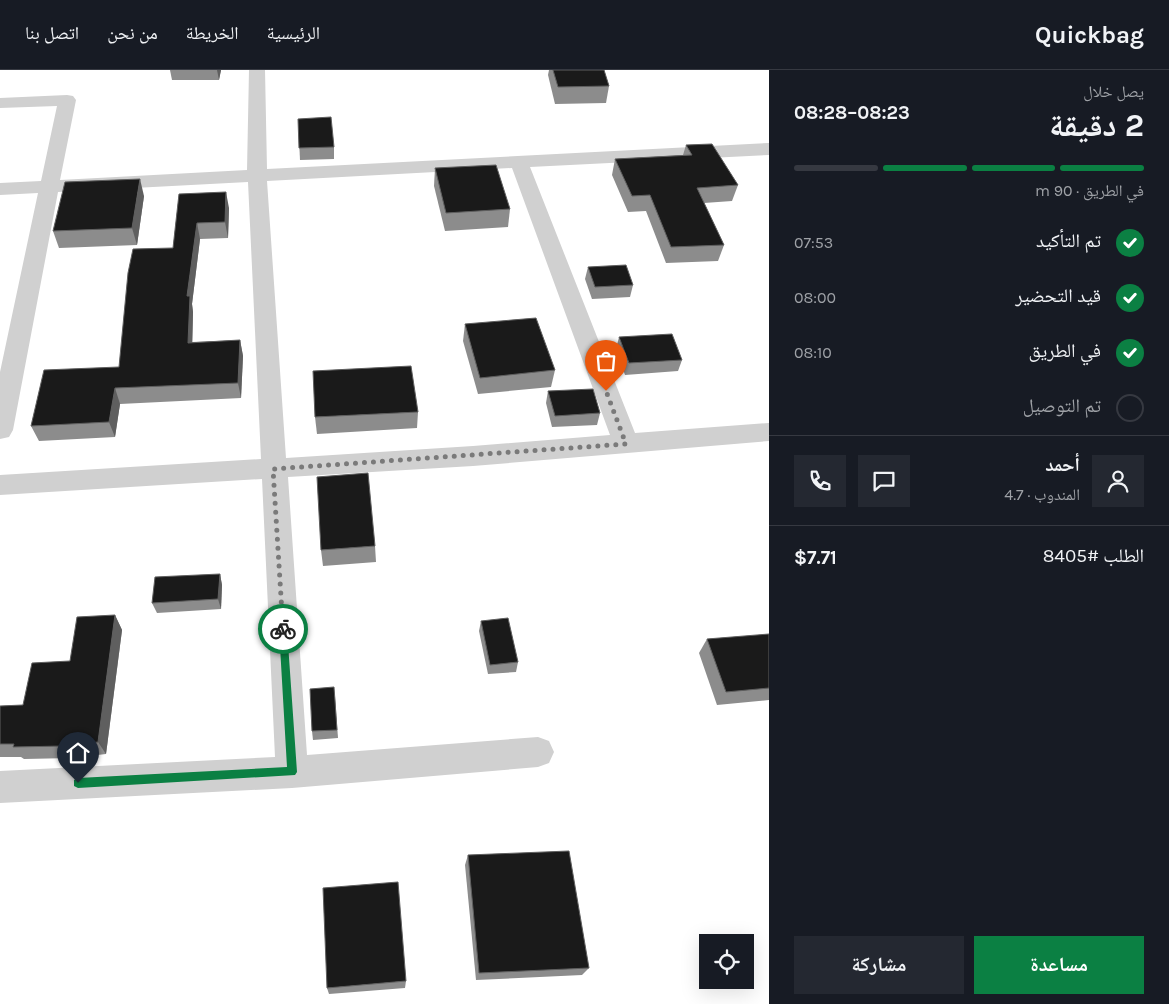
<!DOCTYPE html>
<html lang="ar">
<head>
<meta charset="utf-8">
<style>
  :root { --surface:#171b24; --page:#242831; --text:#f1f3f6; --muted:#9ea1a6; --line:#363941; --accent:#0b8043 }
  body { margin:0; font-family:Karla,"Noto Naskh Arabic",sans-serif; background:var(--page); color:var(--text); direction:rtl; height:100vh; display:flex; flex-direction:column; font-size:19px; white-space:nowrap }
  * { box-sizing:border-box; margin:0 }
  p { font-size:16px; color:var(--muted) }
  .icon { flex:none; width:28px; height:28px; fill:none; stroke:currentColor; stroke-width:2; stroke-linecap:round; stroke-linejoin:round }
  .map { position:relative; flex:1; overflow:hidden; direction:ltr }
  .drawer { display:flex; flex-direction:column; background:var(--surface); width:400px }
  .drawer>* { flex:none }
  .controls { position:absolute; left:699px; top:864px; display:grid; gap:10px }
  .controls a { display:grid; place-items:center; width:55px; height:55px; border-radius:0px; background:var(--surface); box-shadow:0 5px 20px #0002; font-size:25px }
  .pin { position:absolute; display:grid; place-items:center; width:42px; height:42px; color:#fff; margin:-51px -21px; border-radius:50% 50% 50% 0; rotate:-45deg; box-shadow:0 0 5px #0007 }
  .pin .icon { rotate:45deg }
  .courier { position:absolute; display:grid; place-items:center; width:50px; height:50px; margin:-25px; border:4px solid #0b8043; border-radius:50%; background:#fff; color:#222; box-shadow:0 1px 6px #0007 }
  .headline em { font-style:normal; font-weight:700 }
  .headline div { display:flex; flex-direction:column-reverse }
  .headline { display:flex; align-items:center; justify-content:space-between; height:85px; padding:0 25px }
  h1 { font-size:32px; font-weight:700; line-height:38px }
  .bar { display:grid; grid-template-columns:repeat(4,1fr); gap:8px 5px; align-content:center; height:60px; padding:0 25px }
  .bar i { height:6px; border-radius:4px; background:var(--line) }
  .bar .active { background:var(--accent) }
  .bar p { grid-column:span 4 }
  .line { display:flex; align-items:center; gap:12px; padding:0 25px; border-top:1px solid var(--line) }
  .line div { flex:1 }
  .round { display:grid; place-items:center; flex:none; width:52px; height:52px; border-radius:0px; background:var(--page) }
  ol { padding:0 25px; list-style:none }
  li { display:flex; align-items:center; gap:15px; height:55px }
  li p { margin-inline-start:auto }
  li .icon { padding:5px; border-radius:50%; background:var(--accent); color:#fff; stroke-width:4 }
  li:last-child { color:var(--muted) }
  li i { width:28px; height:28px; border:2px solid var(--line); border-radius:50% }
  .primary-button { display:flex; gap:10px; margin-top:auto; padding:10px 25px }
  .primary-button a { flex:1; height:58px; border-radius:0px; background:var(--accent); color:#fff; font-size:20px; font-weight:700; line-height:58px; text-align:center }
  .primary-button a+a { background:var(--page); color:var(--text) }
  header { display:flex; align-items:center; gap:30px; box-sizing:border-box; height:70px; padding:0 25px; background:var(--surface); border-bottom:1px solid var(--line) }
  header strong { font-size:24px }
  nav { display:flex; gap:28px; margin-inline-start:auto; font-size:18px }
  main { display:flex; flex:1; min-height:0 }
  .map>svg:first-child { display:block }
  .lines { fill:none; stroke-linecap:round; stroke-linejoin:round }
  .minor { fill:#d0d0d0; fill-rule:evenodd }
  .wall { fill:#8c8c8c }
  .shaded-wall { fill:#5f5f5f }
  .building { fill:#1a1a1a; stroke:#5f5f5f }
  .route { fill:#0b8043 }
  .done { stroke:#7a7a7a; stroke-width:5; stroke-dasharray:0 9 }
</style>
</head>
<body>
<header>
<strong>Quickbag</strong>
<nav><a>الرئيسية</a><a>الخريطة</a><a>من نحن</a><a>اتصل بنا</a></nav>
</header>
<main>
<section class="drawer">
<div class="headline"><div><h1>2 دقيقة</h1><p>يصل خلال</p></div><em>08:23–08:28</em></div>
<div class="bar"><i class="active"></i><i class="active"></i><i class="active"></i><i></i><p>في الطريق · 90 m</p></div>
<ol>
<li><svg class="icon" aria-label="check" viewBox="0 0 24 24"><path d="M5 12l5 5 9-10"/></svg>تم التأكيد<p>07:53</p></li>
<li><svg class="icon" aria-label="check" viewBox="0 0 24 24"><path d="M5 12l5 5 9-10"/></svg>قيد التحضير<p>08:00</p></li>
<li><svg class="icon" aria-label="check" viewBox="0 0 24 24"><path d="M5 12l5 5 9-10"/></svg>في الطريق<p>08:10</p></li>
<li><i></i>تم التوصيل</li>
</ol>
<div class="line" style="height:90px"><a class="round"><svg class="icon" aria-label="person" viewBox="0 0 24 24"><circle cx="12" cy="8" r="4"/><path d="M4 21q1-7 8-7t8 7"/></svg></a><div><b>أحمد</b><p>المندوب · 4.7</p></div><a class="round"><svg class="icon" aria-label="chat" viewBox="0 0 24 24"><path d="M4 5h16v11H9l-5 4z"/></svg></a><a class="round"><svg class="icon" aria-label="phone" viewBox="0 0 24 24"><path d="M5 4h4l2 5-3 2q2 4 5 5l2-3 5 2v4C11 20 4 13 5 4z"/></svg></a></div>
<div class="line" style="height:65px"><div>الطلب #8405</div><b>$7.71</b></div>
<div class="primary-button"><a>مساعدة</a><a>مشاركة</a></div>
</section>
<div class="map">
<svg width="769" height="934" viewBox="0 0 769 934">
  <rect width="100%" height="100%" fill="#fff"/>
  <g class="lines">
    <path class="minor" d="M249,0H265L267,99L769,73V85L530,97L635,363L769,353V371L473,396L288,407L307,685L538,667L549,671L554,682L549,693L538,697L292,718L0,733V701L275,687L262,409L0,425V405L261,389L248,112L58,122L13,360L9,367L0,369V302L38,123L0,125V113L41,111L57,36L0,38V28L67,25L73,26L76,30L60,110L247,100ZM512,98L610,365L473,376L286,388L267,111Z"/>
  </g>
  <g class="wall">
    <polygon points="170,0 221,0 219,10 172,10"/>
    <polygon points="549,0 604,0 609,16 606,33 555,34 548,5"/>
    <polygon points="298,49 334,77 334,89 300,90"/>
    <polygon points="686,75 738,115 732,131 704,133 724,175 718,191 666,193 646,141 628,142 612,105 615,89 683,85"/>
    <polygon points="435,98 510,139 508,157 445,161 434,116"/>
    <polygon points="179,124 229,138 228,168 200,169 192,234 193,242 192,272 240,270 243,286 241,328 120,334 115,367 39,371 31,356 119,297 173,178"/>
    <polygon points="144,126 137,175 59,178 53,161"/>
    <polygon points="588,197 633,215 630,227 592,229 585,209"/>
    <polygon points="465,254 555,300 551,317 478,324 463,271"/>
    <polygon points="619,267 682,290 678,301 625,305 616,279"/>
    <polygon points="548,321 600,343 597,355 552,357 546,333"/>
    <polygon points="418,342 417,358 317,364 315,347"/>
    <polygon points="375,476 376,492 323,496 321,480"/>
    <polygon points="220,504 222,515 221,539 157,543 152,533"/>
    <polygon points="115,545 122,560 106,684 72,688 24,689 21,687 0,687 0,636 23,635 70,591"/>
    <polygon points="481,551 518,592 516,602 488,604 479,561"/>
    <polygon points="769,564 769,630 717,635 699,583 707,569"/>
    <polygon points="335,626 338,668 313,670 312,661"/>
    <polygon points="468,785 589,898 582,905 476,910 465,795"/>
    <polygon points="406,911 405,918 329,924 327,918"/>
  </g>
  <g class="shaded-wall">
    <polygon points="217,0 221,0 219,10"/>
    <polygon points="140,109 144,126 137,175 132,158"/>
    <polygon points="226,122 229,138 228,168 225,152"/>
    <polygon points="197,153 200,169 192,234 193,242 192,289 188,273 187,226"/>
    <polygon points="240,270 243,286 241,328 238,313"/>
    <polygon points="115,318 120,334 115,367 109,352"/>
    <polygon points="220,504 222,515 221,539 218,529"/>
    <polygon points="115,545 122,560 106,684 98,672"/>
  </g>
  <g class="building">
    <polygon points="553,0 604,0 609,16 558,17"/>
    <polygon points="331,47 334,77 299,78 298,49"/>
    <polygon points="712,74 738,115 697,118 724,175 671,177 650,125 632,126 615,89 692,85 686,75"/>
    <polygon points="496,95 510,139 446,143 435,98"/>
    <polygon points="140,109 132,158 53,161 65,112"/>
    <polygon points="226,122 225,152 197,153 187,226 190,226 188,273 240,270 238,313 115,318 109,352 31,356 44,300 119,297 128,203 133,179 173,178 179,124"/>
    <polygon points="626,195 633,215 595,217 588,197"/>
    <polygon points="536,248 555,300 480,308 465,254"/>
    <polygon points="672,264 682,290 629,293 619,267"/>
    <polygon points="411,296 418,342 315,347 313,301"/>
    <polygon points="593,319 600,343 555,346 548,321"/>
    <polygon points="368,403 375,476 321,480 317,407"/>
    <polygon points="220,504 218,529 152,533 155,507"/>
    <polygon points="115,545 98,672 63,676 13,677 14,674 0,674 0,636 23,635 32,593 70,591 77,547"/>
    <polygon points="508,548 518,592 490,595 481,551"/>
    <polygon points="769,564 769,618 726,622 707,569"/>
    <polygon points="334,617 337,660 312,661 310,619"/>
    <polygon points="569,781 589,898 479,903 468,785"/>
    <polygon points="398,812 406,911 327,918 323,818"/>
  </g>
  <polygon class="route" points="283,555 287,559 297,702 295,705 78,718 74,716 74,710 78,708 287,697 279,559"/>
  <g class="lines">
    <polyline class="done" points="283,559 273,399 626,374 606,321"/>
  </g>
</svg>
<div class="controls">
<a><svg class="icon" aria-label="locate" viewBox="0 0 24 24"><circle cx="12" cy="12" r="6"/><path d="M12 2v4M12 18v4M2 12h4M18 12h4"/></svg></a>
</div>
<div class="pin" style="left:606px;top:321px;background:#ea580c"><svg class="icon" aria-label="bag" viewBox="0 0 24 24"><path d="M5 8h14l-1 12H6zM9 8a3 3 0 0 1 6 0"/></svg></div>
<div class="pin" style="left:78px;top:713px;background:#1f2937"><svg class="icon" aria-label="home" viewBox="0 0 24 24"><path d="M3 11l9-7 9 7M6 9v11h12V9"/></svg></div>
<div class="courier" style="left:283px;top:559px"><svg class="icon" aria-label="bike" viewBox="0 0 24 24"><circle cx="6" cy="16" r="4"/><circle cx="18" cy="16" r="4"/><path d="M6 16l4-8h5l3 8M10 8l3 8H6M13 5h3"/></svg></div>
</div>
</main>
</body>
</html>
